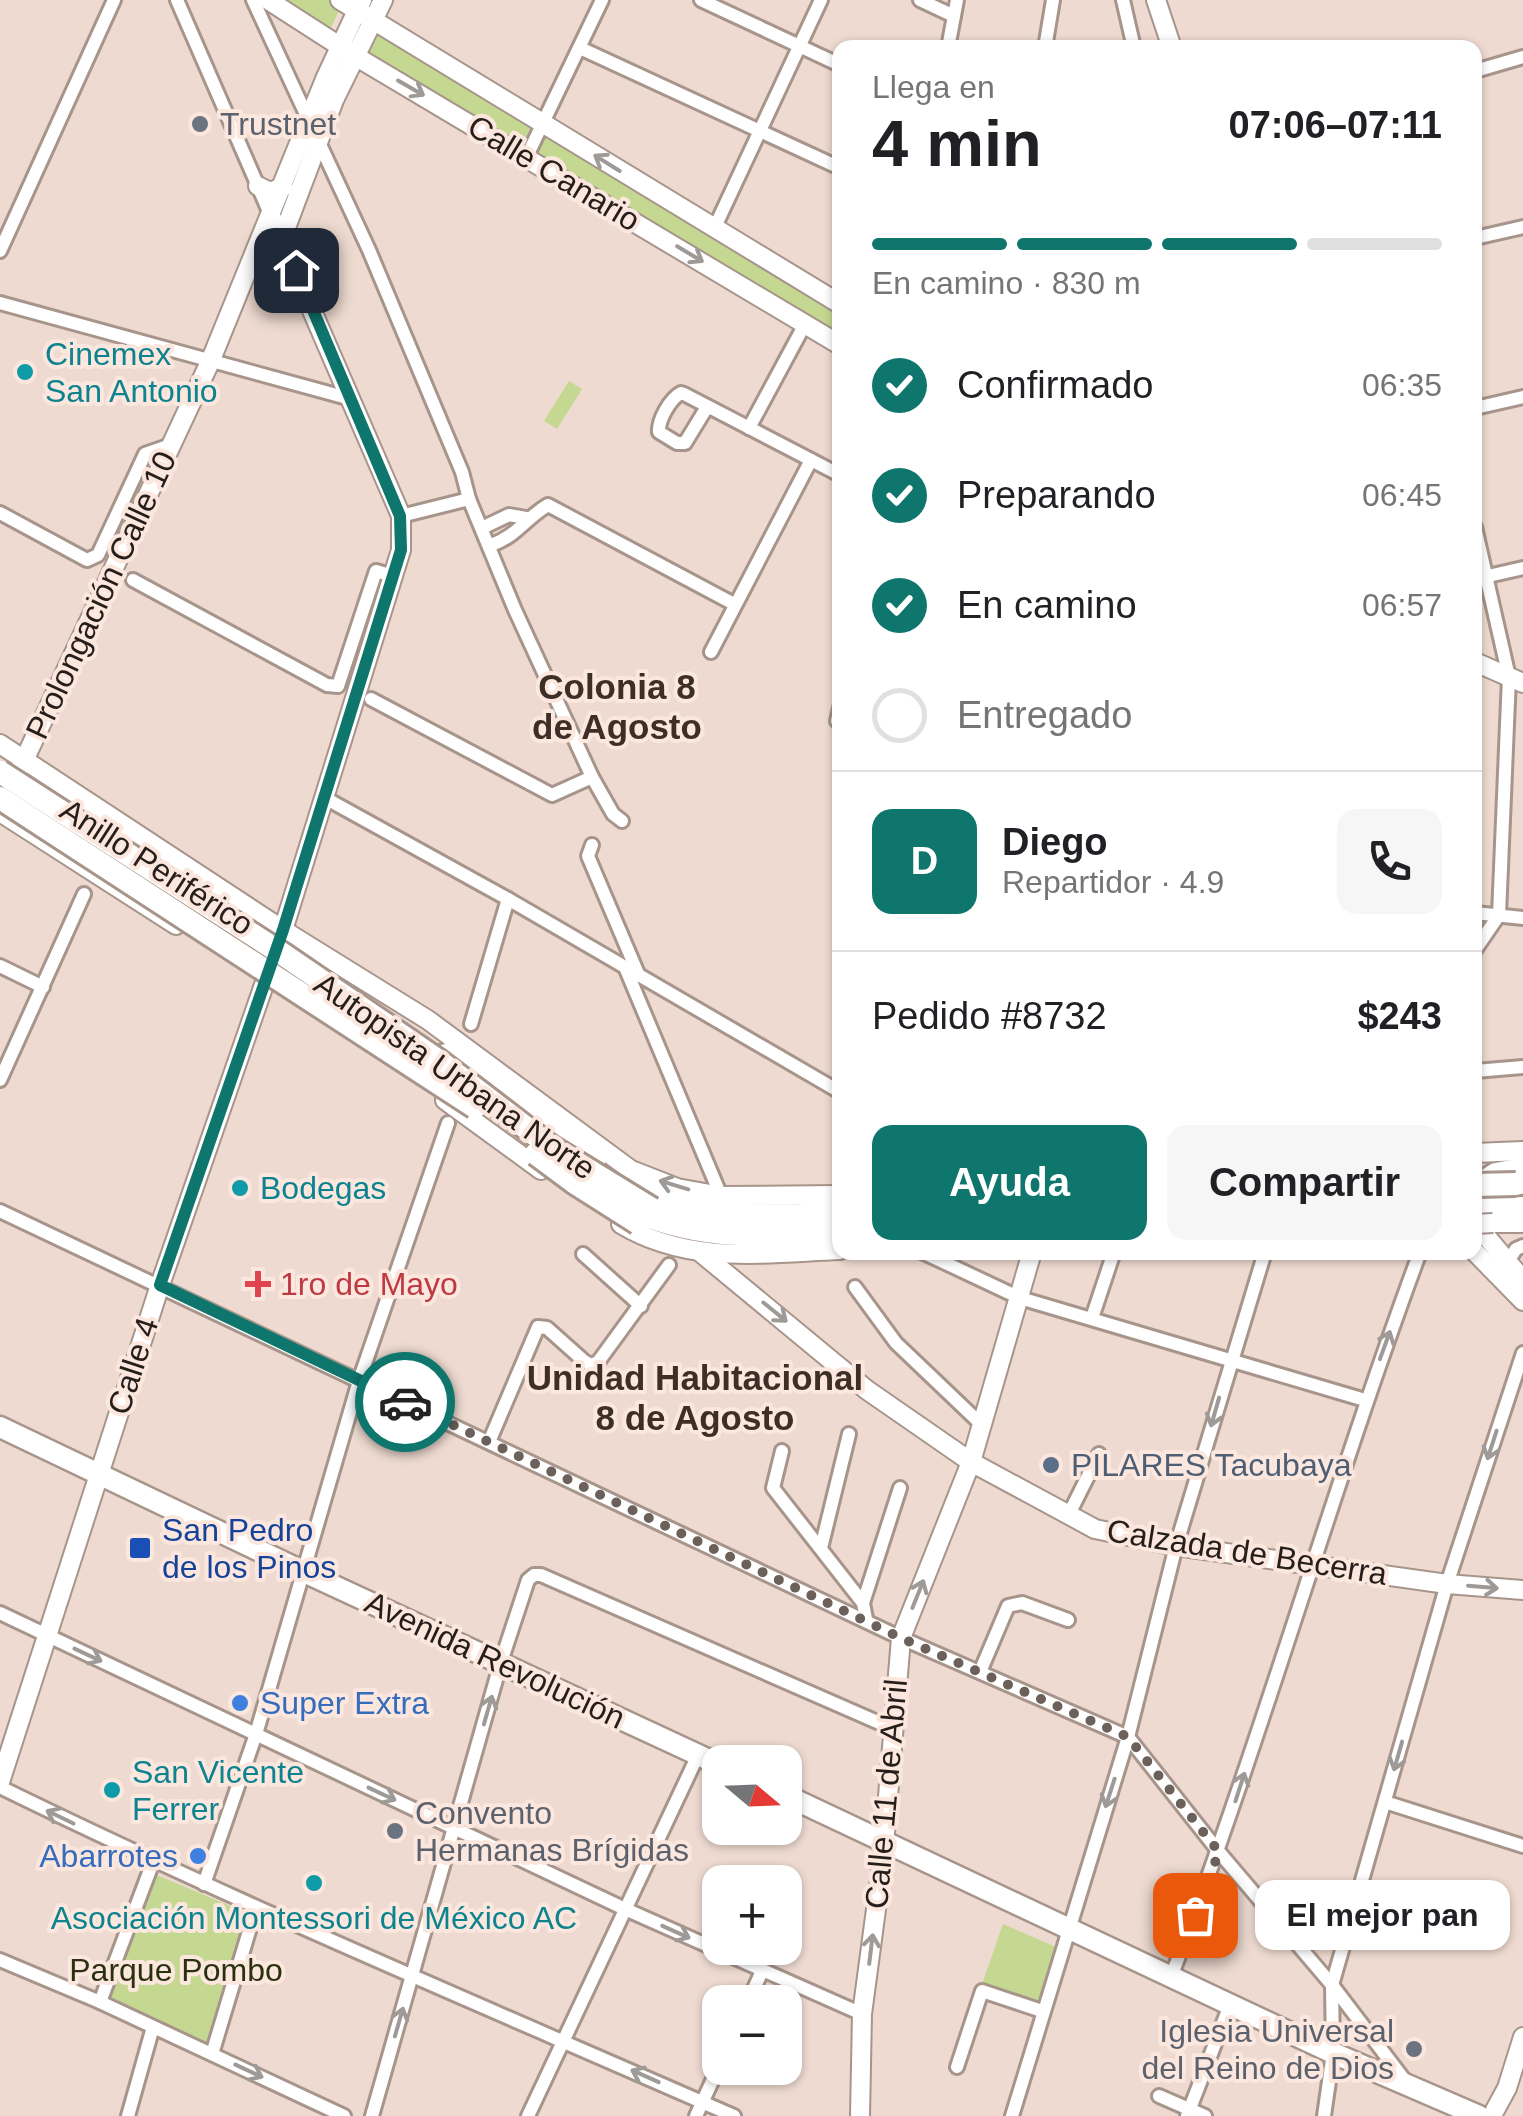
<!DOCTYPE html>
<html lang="es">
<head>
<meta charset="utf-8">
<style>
  :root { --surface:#fff; --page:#f6f6f6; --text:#202124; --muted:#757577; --line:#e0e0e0; --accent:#0f766e }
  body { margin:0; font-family:Helvetica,sans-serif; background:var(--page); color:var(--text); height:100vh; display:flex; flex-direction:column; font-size:38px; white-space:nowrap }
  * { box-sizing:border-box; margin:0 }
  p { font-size:32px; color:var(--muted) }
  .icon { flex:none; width:55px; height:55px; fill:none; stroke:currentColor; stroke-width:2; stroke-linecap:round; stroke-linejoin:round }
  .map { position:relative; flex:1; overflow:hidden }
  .sheet { position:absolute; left:832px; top:40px; width:650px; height:1220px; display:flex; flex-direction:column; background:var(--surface); border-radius:20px; box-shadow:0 2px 8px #0004 }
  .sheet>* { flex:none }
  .needle { width:65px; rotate:109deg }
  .controls { position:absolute; left:702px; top:1745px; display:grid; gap:20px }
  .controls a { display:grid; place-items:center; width:100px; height:100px; border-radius:20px; background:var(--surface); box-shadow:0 2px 8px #0004; font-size:50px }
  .pin { position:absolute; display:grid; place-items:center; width:85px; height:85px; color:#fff; margin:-42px; border-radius:20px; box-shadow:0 5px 15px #0006 }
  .courier { position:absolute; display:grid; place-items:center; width:100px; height:100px; margin:-50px; border:8px solid #0f766e; border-radius:50%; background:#fff; color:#222; box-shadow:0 2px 12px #0007 }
  .bubble { position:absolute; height:70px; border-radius:20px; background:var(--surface); box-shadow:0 2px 8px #0004; font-size:32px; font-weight:600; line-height:70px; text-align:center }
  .headline em { font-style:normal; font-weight:600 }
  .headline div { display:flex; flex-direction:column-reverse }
  .headline { display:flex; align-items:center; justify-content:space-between; height:170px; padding:0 40px }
  h1 { font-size:65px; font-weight:600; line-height:75px }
  .bar { display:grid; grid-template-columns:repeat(4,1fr); gap:15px 10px; align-content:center; height:120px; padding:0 40px }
  .bar i { height:12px; border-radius:8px; background:var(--line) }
  .bar .active { background:var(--accent) }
  .bar p { grid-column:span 4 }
  .line { display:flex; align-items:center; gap:25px; padding:0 40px; border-top:2px solid var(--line) }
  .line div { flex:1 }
  .round { display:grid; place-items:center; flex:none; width:105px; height:105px; border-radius:20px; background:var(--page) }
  ol { padding:0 40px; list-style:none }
  li { display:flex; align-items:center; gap:30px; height:110px }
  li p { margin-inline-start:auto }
  li .icon { padding:10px; border-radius:50%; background:var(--accent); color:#fff; stroke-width:4 }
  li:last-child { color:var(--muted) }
  li i { width:55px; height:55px; border:5px solid var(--line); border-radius:50% }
  .primary-button { display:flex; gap:20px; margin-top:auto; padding:20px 40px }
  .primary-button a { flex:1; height:115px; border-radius:20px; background:var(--accent); color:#fff; font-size:40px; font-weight:600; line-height:115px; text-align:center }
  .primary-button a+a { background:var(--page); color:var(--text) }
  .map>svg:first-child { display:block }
  .green { fill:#c5d892 }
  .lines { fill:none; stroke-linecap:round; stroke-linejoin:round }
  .street-casing { stroke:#a7958b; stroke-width:18 }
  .secondary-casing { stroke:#a7958b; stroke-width:22 }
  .primary-casing { stroke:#a7958b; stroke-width:25 }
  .highway-casing { stroke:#a7958b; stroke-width:28 }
  .street { stroke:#fff; stroke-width:12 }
  .secondary { stroke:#fff; stroke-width:18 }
  .primary { stroke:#fff; stroke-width:20 }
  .highway { stroke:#fff; stroke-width:22 }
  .secondary-bridge-casing { stroke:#a7958b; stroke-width:22; stroke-linecap:butt }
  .highway-bridge-casing { stroke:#a7958b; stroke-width:28; stroke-linecap:butt }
  .secondary-bridge { stroke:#fff; stroke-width:18 }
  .highway-bridge { stroke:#fff; stroke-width:22 }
  .oneway { stroke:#9d9a98 }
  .done { stroke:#6b605a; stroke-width:10; stroke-dasharray:0 18 }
  .route { stroke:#0f766e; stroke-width:12 }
  .worship-dot { fill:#6b7280; stroke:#fbe7dd; stroke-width:4 }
  .culture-dot { fill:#0f9aa8; stroke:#fbe7dd; stroke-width:4 }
  .health-dot { fill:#e0444e; stroke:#fbe7dd; stroke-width:4 }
  .service-dot { fill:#5c6f8a; stroke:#fbe7dd; stroke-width:4 }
  .transit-dot { fill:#1a4fb4; stroke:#fbe7dd; stroke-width:4 }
  .shop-dot { fill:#3f7fe0; stroke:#fbe7dd; stroke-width:4 }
  .labels { text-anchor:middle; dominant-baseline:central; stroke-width:8; stroke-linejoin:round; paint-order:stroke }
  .worship-label { font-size:32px; fill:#5b616d; stroke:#fbe7dd; text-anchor:start }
  .street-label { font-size:32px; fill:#251e1b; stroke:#fbe7dd }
  .culture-label { font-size:32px; fill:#0d838f; stroke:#fbe7dd; text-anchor:start }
  .health-label { font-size:32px; fill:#be3a42; stroke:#fbe7dd; text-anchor:start }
  .service-label { font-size:32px; fill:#4e5e75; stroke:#fbe7dd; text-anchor:start }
  .transit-label { font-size:32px; fill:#164399; stroke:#fbe7dd; text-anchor:start }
  .shop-label { font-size:32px; fill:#366cbe; stroke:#fbe7dd; text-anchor:start }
  .park-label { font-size:32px; fill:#29310f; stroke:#fbe7dd }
  .neighbourhood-label { font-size:35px; font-weight:bold; fill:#3d2e26; stroke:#fbe7dd }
</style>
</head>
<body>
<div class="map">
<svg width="1523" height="2116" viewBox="0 0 1523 2116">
  <rect width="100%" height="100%" fill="#eedad0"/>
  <g class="green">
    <polygon points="287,0 335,0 342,4 330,30"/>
    <polygon points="381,27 532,123 525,139 517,142 369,52"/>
    <polygon points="546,134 840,307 840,338 540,156 538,149"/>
    <polygon points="569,381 582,389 557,429 544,421"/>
    <polygon points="152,1873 252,1915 210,2049 106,2001"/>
    <polygon points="1003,1924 1056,1947 1040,2003 982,1984"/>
  </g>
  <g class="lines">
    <defs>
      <g id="street">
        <polyline points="177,0 271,216"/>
        <polyline points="253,0 369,250 462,472 469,499 515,610 592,777 613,814 622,821"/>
        <polyline points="701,0 840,65"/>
        <polyline points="920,0 954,16"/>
        <polyline points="1123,0 1134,48"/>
        <polyline points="580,48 840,168"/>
        <polyline points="948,48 957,0"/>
        <polyline points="1045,48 1053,0"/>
        <polyline points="1475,71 1523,57"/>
        <polyline points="527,156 602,0"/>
        <polyline points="714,229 821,0"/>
        <polyline points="1475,238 1523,227"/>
        <polyline points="0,251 114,0"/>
        <polyline points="0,303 351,399"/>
        <path d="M707,407L685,443H677L659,432C658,420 670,399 681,393L684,394L840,475"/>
        <polyline points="1475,408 1523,397"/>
        <polyline points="749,428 805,324"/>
        <polyline points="0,513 87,560 98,555 145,454 171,445"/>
        <polyline points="401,516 469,499"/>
        <polyline points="1475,527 1509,677 1499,915 1475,950"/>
        <polyline points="482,528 509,515 526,518"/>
        <path d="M489,546C519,535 523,520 548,505L734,604"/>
        <polyline points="1475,579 1523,568"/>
        <polyline points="133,580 327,685 338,686 376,571 393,576"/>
        <polyline points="711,652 811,460"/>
        <polyline points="371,699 552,795 592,777"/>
        <polyline points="837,721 840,708"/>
        <polyline points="325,798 508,899 840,1092"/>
        <polyline points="592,845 588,856 639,976"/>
        <polyline points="1475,913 1523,918"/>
        <polyline points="0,966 43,987"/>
        <polyline points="625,967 721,1196"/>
        <polyline points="471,1024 508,899"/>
        <polyline points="1475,1071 1523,1067"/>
        <polyline points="0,1080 84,894"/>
        <polyline points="0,1211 901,1638 1128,1737 1219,1852 1332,1985 1406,2082"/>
        <polyline points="922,1252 1020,1298 1365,1400"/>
        <polyline points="583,1254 641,1306"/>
        <polyline points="1507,1263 1516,1249 1523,1246"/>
        <polyline points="855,1287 896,1343 982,1425"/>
        <polyline points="1092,1318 1114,1252"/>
        <polyline points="489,1442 538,1327 547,1328 584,1361 591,1365 598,1362 669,1265"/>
        <polyline points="782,1451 773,1488 863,1603 866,1619"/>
        <polyline points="1068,1516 1099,1454"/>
        <polyline points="821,1548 849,1434"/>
        <polyline points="863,1603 900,1488"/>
        <polyline points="0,1613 625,1909 862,2014"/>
        <polyline points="980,1672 1008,1606 1022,1603 1068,1620"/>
        <path d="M0,1787C241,1905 488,2008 734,2116"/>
        <polyline points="1385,1802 1523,1846"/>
        <polyline points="204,1884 256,1734 359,1381 448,1123"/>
        <polyline points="0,1960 100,2002 344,2116"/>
        <path d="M1171,1977C1262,1739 1331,1492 1420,1252"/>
        <polyline points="100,2002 153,1862"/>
        <polyline points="748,2002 762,1971"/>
        <polyline points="212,2054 256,1908"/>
        <polyline points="957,2067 982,1991 1042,2011"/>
        <polyline points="1159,2096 1205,2116"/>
        <polyline points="128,2116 153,2027"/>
        <polyline points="372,2116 501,1662 528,1580 534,1575 541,1575 891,1728"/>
        <polyline points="528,2116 698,1755"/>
        <polyline points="696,2116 720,2064"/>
        <polyline points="1012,2116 1128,1737 1176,1546 1265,1252"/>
        <polyline points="1187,2116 1230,2005"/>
        <polyline points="1324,2116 1333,2053 1332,1985 1447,1584 1523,1353"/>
      </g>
      <g id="secondary">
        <polyline points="268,0 355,56 840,345"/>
        <polyline points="340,0 840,304"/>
        <polyline points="1156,0 1172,48"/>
        <polyline points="258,186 270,192 283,187"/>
        <polyline points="282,238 334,100 383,0"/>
        <polyline points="1475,662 1523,683"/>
        <polyline points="0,744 283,930 428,1020 631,1170 677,1188 721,1196 840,1195"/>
        <polyline points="21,767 210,362 326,77 362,0"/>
        <polyline points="0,812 176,925"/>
        <polyline points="445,1100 541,1170"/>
        <polyline points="1475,1153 1523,1151"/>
        <polyline points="1475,1223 1523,1280"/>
        <polyline points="1493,1223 1523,1223"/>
        <path d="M621,1224C689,1265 764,1253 840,1250"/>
        <polyline points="700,1252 867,1390 971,1462 1095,1529 1176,1546 1447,1584 1523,1590"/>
        <polyline points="1475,1252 1523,1301"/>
        <polyline points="0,1782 160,1285 283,930 401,550 401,516 271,216"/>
        <polyline points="1495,2110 1507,2088 1523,2037"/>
        <polyline points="860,2116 862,2014 883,1857 901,1638 971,1462 1032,1252"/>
      </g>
      <g id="primary">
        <polyline points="0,1427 304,1572 720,1765"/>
        <polyline points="785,1795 1333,2053 1479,2116"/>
      </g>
      <g id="highway">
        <polyline points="446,1055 594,1163"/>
        <polyline points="1478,1186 1496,1174 1523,1169"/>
        <path d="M633,1189C698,1221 769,1216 840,1214"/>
        <path d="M630,1208C695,1241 769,1235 840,1235"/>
        <polyline points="1475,1210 1523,1208"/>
      </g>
    </defs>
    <use href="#street" class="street-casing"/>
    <use href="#secondary" class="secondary-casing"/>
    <use href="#primary" class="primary-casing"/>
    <use href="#highway" class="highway-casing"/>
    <use href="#street" class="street"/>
    <use href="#secondary" class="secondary"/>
    <use href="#primary" class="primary"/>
    <use href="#highway" class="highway"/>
    <defs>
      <polyline id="secondary-bridge" points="1475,1224 1493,1223"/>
      <g id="highway-bridge">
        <polyline points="0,772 284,955 439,1061 551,1147 652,1209"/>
        <polyline points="0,798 475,1107"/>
        <polyline points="536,1154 575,1183 638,1223"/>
        <polyline points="1475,1185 1516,1184"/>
      </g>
    </defs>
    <use href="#secondary-bridge" class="secondary-bridge-casing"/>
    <use href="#highway-bridge" class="highway-bridge-casing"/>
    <use href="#secondary-bridge" class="secondary-bridge"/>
    <use href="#highway-bridge" class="highway-bridge"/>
  </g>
  <defs><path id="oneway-shaft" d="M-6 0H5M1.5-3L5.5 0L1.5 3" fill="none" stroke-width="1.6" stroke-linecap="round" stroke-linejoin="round" transform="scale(2.5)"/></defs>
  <g class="oneway">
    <use href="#oneway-shaft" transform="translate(411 88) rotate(30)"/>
    <use href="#oneway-shaft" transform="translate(607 163) rotate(-148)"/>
    <use href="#oneway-shaft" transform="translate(690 254) rotate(31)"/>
    <use href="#oneway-shaft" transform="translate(674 1185) rotate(-163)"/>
    <use href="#oneway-shaft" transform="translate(775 1312) rotate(39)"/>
    <use href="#oneway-shaft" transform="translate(1385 1345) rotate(-70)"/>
    <use href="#oneway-shaft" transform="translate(1215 1412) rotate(106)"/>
    <use href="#oneway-shaft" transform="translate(1492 1445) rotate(108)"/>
    <use href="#oneway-shaft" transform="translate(1483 1587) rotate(5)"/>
    <use href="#oneway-shaft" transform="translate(918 1594) rotate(-68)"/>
    <use href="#oneway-shaft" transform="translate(88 1655) rotate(25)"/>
    <use href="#oneway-shaft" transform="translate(488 1710) rotate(-74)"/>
    <use href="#oneway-shaft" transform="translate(1398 1756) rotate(106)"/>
    <use href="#oneway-shaft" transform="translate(1240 1787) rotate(-72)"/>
    <use href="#oneway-shaft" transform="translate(1110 1793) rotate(108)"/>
    <use href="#oneway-shaft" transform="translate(382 1794) rotate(25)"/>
    <use href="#oneway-shaft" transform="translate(60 1817) rotate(-154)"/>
    <use href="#oneway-shaft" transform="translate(676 1932) rotate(24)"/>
    <use href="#oneway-shaft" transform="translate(871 1949) rotate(-83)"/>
    <use href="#oneway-shaft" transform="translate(399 2022) rotate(-74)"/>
    <use href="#oneway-shaft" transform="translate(249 2071) rotate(25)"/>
    <use href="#oneway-shaft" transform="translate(645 2076) rotate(-156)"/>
  </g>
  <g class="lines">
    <polyline class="done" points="405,1402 901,1638 1128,1737 1219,1852 1195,1915"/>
    <polyline class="route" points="296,270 400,516 401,550 283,930 160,1285 405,1402"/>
  </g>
  <g class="worship-dot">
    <circle cx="200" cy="124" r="10"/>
    <circle cx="395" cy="1831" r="10"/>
    <circle cx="1414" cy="2049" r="10"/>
  </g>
  <g class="culture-dot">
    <circle cx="25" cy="372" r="10"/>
    <circle cx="240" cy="1188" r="10"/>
    <circle cx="112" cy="1790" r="10"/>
    <circle cx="314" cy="1883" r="10"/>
  </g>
  <path class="health-dot" d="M253 1269h10v10h10v10h-10v10h-10v-10h-10v-10h10z"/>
  <circle class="service-dot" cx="1051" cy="1465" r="10"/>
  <rect class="transit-dot" x="128" y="1536" width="24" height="24" rx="5"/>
  <g class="shop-dot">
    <circle cx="240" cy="1703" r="10"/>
    <circle cx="198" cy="1856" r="10"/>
  </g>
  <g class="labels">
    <g class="worship-label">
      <text x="220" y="124">Trustnet</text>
      <text x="415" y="1813">Convento<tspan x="415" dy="37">Hermanas Brígidas</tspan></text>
      <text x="1394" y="2031" text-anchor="end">Iglesia Universal<tspan x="1394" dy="37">del Reino de Dios</tspan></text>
    </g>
    <g class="street-label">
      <text transform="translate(554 173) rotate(31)">Calle Canario</text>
      <text transform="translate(101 595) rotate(-65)">Prolongación Calle 10</text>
      <text transform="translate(157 867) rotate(33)">Anillo Periférico</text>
      <text transform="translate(455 1076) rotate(35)">Autopista Urbana Norte</text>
      <text transform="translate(133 1366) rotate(-72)">Calle 4</text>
      <text transform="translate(1247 1552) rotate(9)">Calzada de Becerra</text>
      <text transform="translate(495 1660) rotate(25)">Avenida Revolución</text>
      <text transform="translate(886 1794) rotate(-85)">Calle 11 de Abril</text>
    </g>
    <g class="culture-label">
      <text x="45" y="354">Cinemex<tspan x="45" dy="37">San Antonio</tspan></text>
      <text x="260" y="1188">Bodegas</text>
      <text x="132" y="1772">San Vicente<tspan x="132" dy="37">Ferrer</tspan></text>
      <text x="314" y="1918" text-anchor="middle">Asociación Montessori de México AC</text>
    </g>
    <g class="health-label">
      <text x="280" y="1284">1ro de Mayo</text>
    </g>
    <g class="service-label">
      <text x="1071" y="1465">PILARES Tacubaya</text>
    </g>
    <g class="transit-label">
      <text x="162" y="1530">San Pedro<tspan x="162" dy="37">de los Pinos</tspan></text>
    </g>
    <g class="shop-label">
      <text x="260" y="1703">Super Extra</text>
      <text x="178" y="1856" text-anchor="end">Abarrotes</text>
    </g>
    <g class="park-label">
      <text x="176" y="1970">Parque Pombo</text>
    </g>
    <g class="neighbourhood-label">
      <text x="617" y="686">Colonia 8<tspan x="617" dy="40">de Agosto</tspan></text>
      <text x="695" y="1377">Unidad Habitacional<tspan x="695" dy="40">8 de Agosto</tspan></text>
    </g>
  </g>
</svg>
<div class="controls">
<a><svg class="needle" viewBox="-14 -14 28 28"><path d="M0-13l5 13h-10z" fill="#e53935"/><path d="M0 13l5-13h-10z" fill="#757577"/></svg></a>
<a>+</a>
<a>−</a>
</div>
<div class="pin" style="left:1195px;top:1915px;background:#ea580c"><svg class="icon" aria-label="bag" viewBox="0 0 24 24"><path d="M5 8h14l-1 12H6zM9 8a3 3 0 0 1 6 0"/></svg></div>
<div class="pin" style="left:296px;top:270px;background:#1f2937"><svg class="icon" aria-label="home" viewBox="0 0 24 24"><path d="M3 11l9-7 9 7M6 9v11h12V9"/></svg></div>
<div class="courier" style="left:405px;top:1402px"><svg class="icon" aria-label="car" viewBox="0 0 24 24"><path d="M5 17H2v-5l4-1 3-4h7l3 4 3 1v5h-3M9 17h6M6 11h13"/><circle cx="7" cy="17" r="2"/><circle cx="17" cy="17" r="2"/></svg></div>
<div class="bubble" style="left:1255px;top:1880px;width:255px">El mejor pan</div>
<section class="sheet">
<div class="headline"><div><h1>4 min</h1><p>Llega en</p></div><em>07:06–07:11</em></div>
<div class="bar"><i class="active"></i><i class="active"></i><i class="active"></i><i></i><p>En camino · 830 m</p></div>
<ol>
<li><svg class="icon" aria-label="check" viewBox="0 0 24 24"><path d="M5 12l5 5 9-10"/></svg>Confirmado<p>06:35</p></li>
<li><svg class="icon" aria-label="check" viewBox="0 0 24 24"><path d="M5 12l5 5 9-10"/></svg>Preparando<p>06:45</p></li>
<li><svg class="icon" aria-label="check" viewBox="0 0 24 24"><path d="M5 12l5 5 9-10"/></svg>En camino<p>06:57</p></li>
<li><i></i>Entregado</li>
</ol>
<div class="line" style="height:180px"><b class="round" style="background:var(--accent);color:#fff">D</b><div><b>Diego</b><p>Repartidor · 4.9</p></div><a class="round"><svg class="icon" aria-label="phone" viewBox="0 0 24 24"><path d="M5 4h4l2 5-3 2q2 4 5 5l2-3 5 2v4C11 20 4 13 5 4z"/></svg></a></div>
<div class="line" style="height:130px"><div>Pedido #8732</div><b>$243</b></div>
<div class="primary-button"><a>Ayuda</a><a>Compartir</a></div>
</section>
</div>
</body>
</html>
